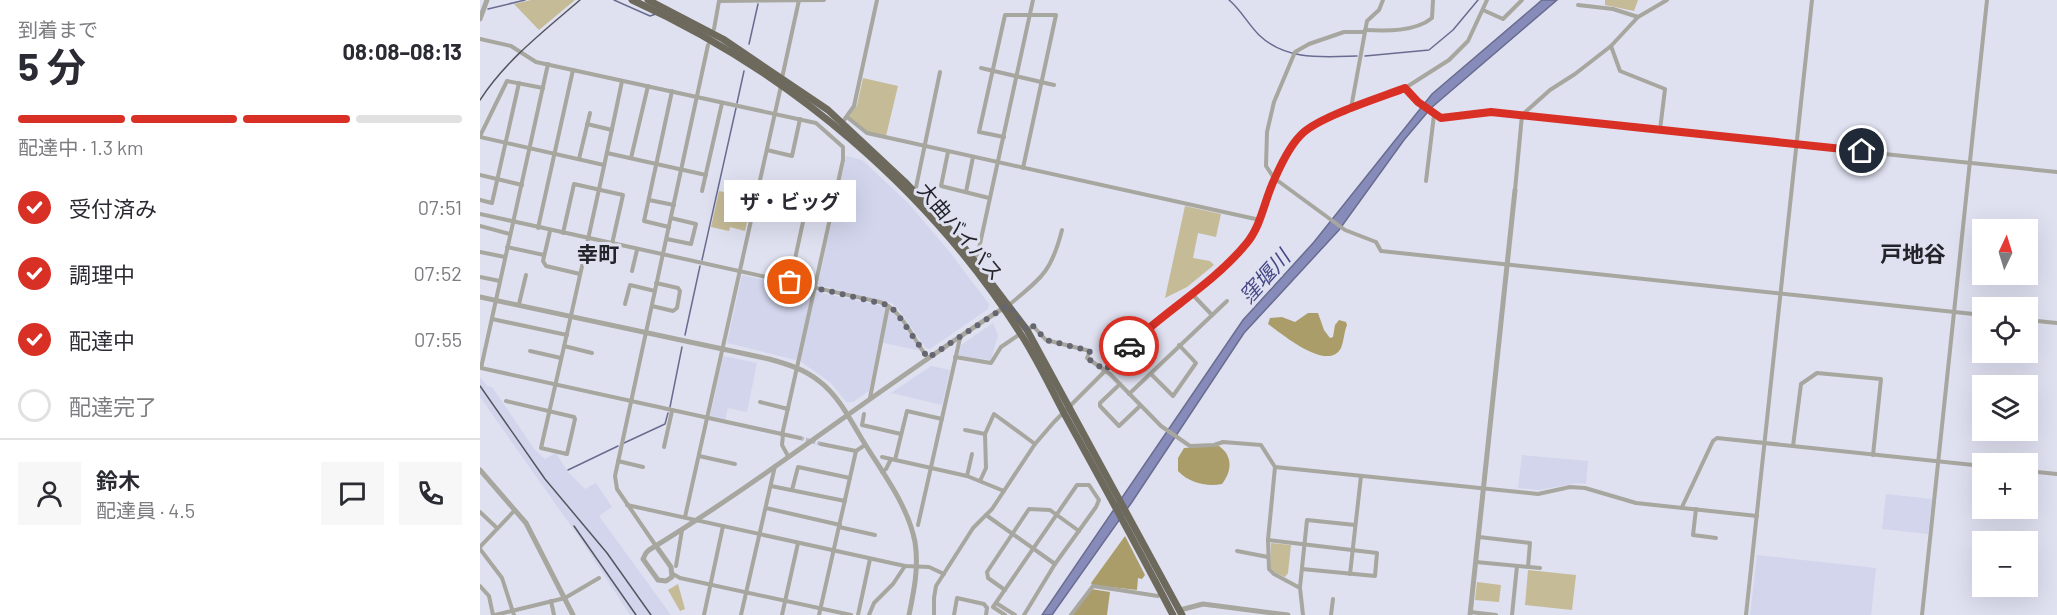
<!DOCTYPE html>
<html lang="ja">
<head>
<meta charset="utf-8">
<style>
  :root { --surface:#fff; --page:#f7f7f7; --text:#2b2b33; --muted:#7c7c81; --line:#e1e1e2; --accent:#d93025 }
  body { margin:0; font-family:Barlow,"Noto Sans JP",sans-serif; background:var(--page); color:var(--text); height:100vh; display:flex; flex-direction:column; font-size:22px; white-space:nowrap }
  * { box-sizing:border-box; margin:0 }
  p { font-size:20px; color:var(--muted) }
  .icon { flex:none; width:33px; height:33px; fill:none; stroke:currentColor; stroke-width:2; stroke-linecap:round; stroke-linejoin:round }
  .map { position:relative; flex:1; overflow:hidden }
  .drawer { display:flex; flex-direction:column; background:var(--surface); width:480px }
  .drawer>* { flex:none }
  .needle { width:39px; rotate:4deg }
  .fabs { position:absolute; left:1492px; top:219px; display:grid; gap:12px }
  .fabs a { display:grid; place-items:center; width:66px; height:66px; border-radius:0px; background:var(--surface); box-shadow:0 6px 24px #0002; font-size:30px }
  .pin { position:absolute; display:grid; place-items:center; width:51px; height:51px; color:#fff; margin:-26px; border:3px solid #fff; border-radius:50%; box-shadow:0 2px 6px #0007 }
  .courier { position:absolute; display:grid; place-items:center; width:60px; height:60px; margin:-30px; border:4px solid #d93025; border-radius:50%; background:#fff; color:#222; box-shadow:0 2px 8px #0007 }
  .bubble { position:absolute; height:42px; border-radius:0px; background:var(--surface); box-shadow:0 6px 24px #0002; font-size:20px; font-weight:700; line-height:42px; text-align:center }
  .head em { font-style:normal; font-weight:700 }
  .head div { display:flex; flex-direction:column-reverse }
  .head { display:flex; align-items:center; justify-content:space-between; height:102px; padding:0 18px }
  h1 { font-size:39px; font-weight:700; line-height:45px }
  .bar { display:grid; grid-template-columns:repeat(4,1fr); gap:9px 6px; align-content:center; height:72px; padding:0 18px }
  .bar i { height:8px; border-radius:4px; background:var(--line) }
  .bar .active { background:var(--accent) }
  .bar p { grid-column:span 4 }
  .line { display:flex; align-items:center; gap:15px; padding:0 18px; border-top:2px solid var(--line) }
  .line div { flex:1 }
  .round { display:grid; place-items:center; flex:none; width:63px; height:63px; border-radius:0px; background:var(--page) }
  ol { padding:0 18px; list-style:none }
  li { display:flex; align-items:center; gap:18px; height:66px }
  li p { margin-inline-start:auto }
  li .icon { padding:6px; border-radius:50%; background:var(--accent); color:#fff; stroke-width:4 }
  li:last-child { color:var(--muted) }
  li i { width:33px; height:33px; border:3px solid var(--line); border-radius:50% }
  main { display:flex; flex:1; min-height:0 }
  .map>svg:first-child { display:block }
  .built { fill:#d2d5ec }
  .green { fill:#c5bb96 }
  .forest { fill:#aa9d6a }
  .water { fill:#878bba; stroke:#696c8f; stroke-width:1.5 }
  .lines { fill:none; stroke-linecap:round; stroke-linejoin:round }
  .stream { stroke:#696c8f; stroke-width:1.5 }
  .minor-tunnel { stroke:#b9bbc9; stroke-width:4; stroke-dasharray:4 2; stroke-linecap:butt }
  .minor { stroke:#a7a69f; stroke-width:4 }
  .tertiary { stroke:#a7a69f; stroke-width:5 }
  .trunk { stroke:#6d6a5d; stroke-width:7 }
  .rail { stroke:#54565e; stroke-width:1.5 }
  .done { stroke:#656670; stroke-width:6; stroke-dasharray:0 10.8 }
  .route { stroke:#d93025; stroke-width:8 }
  .labels { text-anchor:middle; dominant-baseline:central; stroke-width:6; stroke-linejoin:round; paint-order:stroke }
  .street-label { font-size:20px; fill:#23242a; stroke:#dfe1f1 }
  .neighbourhood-label { font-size:21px; font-weight:bold; fill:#23242a; stroke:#dfe1f1 }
  .water-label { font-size:21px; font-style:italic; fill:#474886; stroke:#dfe1f1 }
  .quarter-label { font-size:22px; font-weight:bold; fill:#23242a; stroke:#dfe1f1 }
</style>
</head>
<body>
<main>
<section class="drawer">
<div class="head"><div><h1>5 分</h1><p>到着まで</p></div><em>08:08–08:13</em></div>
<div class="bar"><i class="active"></i><i class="active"></i><i class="active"></i><i></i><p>配達中 · 1.3 km</p></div>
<ol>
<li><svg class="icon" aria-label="check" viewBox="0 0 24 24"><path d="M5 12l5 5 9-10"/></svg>受付済み<p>07:51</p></li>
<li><svg class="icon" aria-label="check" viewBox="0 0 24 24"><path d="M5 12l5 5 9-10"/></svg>調理中<p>07:52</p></li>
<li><svg class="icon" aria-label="check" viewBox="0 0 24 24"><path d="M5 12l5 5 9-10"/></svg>配達中<p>07:55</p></li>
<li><i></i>配達完了</li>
</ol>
<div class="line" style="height:108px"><a class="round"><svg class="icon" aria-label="person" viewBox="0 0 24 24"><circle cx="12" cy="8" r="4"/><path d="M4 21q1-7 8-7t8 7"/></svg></a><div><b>鈴木</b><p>配達員 · 4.5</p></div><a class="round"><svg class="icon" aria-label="chat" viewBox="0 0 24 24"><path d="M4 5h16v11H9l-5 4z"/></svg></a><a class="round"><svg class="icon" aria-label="phone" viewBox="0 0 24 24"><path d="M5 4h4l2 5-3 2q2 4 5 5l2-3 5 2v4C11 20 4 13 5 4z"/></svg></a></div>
</section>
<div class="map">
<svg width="1577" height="615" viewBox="0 0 1577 615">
  <rect width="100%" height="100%" fill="#dfe1f1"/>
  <g class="built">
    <polygon points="366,156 382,160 428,203 468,250 509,304 508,309 450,349 446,348 419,310 412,303 338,285"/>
    <polygon points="262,275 406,307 413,312 441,351 399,342 389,391 373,402 366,402 351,383 320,361 247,343"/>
    <polygon points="513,323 518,335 511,360 478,356 481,345"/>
    <polygon points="243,356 277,363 267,412 248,408 245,420 230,417"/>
    <polygon points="451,366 470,370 462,405 411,393"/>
    <polygon points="0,377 7,386 12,387 55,450 65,459 76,453 88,472 105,489 116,483 132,507 119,516 191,615 150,615 101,540 0,397"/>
    <polygon points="1042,455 1108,461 1106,484 1098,483 1058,490 1038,488"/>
    <polygon points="1406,494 1452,499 1448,534 1402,529"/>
    <polygon points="1277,555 1396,568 1391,615 1270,615"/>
  </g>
  <g class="green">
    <polygon points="51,0 95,0 59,30 34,4"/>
    <polygon points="1125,0 1158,0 1154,11 1125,5"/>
    <polygon points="383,78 418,86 406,136 388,132 369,117 377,105"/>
    <polygon points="239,191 272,198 265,231 250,227 249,231 231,227"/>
    <polygon points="705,206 741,214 736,237 718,233 713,258 730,261 734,265 707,287 685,298"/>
    <polygon points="791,543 811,545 808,573 805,577 796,573 790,567"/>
    <polygon points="1048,570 1096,575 1092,610 1045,605"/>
    <polygon points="997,582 1021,585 1019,602 995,600"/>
    <polygon points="198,584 205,609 200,611 188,590"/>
  </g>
  <g class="forest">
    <path d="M828,313H838L844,330L850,338L853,337L855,325L859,320L866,322L867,325C864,332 864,341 861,348C848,373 801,333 788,324L790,318L802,317L815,322Z"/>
    <path d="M739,446C753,456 752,471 742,484C727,487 709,483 698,471V458L704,448Z"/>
    <polygon points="645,536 665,575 662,579 658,578 657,590 612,585 611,583"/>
    <polygon points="611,589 630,592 627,615 593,615"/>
  </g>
  <polygon class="water" points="1062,0 1077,0 951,108 924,140 859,230 764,333 652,502 572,615 562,615 763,320 834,242 952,94"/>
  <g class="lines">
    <g class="stream">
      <polyline points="134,0 170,16 176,14"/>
      <path d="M749,0C761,10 768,24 779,35C806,61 843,57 877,56"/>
      <polyline points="8,9 45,0"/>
      <polyline points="269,44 278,4"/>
      <polyline points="885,56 949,50 973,30 998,0"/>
      <polyline points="257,103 264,71"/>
      <polyline points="222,260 256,108"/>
      <polyline points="205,335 220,266"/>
      <polyline points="190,407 202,347"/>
      <polyline points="144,443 185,424 188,413"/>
      <polyline points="88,470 138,446"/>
    </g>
    <polyline class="minor-tunnel" points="320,438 341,444"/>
    <g class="minor">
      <polyline points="1098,5 1133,9 1158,17"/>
      <polyline points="1003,10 1023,19 1042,0"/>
      <polyline points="234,29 239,1 344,0"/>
      <path d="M885,30C906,31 935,32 952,18L953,0"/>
      <polyline points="884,32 864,32 829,44 815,52 794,102 787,132 786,166 794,178 865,230 896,242 901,251 1503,315"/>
      <polyline points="0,39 31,46 56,62 336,123 363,147 363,160 302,435"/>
      <polyline points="1131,46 1140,71 1185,89 1180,130"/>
      <polyline points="68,64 1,368 320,438"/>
      <polyline points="501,68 574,85"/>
      <polyline points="302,78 319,0"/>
      <polyline points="925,88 938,102 961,119 1011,113 1577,172"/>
      <polyline points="871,108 887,21 899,10 903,0"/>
      <polyline points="367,117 387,133 780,220"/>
      <polyline points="362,123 374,106 397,0"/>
      <polyline points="107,124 132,130"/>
      <polyline points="0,136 27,81 63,88"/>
      <polyline points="0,137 124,165"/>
      <polyline points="524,137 499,132 525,15 576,15 543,168"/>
      <polyline points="287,150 312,156 320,119"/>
      <polyline points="468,152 461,186 509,198"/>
      <polyline points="127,153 226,175"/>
      <polyline points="151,158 168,86"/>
      <polyline points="99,159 110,113"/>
      <polyline points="0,175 42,185"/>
      <polyline points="946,181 954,115"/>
      <polyline points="1035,190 1042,115 1070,90 1095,74 1131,46 1158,17 1187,0"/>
      <polyline points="222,191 242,103"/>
      <polyline points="435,192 460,72"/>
      <polyline points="486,192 493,157"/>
      <polyline points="0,200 12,203 39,83"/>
      <polyline points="169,200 194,205"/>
      <path d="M0,214L400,302C423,310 433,340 448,358"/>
      <polyline points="0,226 30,234"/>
      <polyline points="189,227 164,221 192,91"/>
      <polyline points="58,228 93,70"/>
      <polyline points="70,231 63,261 66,266 100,274"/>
      <polyline points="83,233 94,184 143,195 132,244"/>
      <polyline points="187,239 211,244 216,224 191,218"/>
      <polyline points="27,247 64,255"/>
      <polyline points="0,252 25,257"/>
      <polyline points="494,259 498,253 553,0"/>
      <polyline points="129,262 133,244"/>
      <polyline points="152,271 157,250"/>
      <polyline points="0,277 20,281"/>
      <polyline points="310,282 326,208 351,214"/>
      <polyline points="712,294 732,315"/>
      <polyline points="39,304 46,275"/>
      <polyline points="145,304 150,285 175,291"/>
      <path d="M529,305C561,278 571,273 582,230"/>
      <polyline points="172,306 193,311 197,308 200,291 198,288 176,283"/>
      <polyline points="12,319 87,335"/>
      <polyline points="1548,320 1577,323"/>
      <polyline points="547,330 553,326 566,340 610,351 607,358 630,374 681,426 710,446 734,445 743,442 781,445 795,467 788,540 789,569 794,574 820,588 823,615"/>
      <polyline points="84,346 112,353"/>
      <polyline points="50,351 81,358"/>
      <polyline points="475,357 511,363 521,347 540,334"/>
      <polyline points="671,374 693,396 716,363 699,345"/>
      <polyline points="640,384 620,403 620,406 639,426 660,406"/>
      <polyline points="649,394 747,301"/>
      <polyline points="390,398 408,306"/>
      <path d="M26,401L94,417L95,419L87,454L61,448C89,325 117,203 142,81"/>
      <polyline points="280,402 308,409"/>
      <polyline points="384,414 382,425 421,434"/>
      <polyline points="485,430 505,434"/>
      <polyline points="303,435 302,445 308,456"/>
      <polyline points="341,444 376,451 385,445"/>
      <polyline points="1313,446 1321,384 1337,373 1401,379 1393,455"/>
      <polyline points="184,447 192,411"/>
      <polyline points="219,456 255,464"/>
      <polyline points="402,457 487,476 524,491"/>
      <polyline points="415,460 427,411 462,419"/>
      <polyline points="138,461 163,467"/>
      <polyline points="795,467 1058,494 1090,487 1105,488 1156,503 1277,516"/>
      <polyline points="1548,471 1577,474"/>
      <polyline points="402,472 406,469 411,459"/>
      <polyline points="487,476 492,454"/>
      <polyline points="500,481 506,468 505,434 514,414 555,444"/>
      <polyline points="291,486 365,501"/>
      <polyline points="312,490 318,467 370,478"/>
      <polyline points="147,505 425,566 449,567 464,574"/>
      <polyline points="1202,507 1233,441 1237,438 1503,466"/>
      <polyline points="286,508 360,525"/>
      <polyline points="1216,509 1213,535 1236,538"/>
      <polyline points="0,512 17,528"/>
      <polyline points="506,515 575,564"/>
      <polyline points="205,517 301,86"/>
      <polyline points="438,525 480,338"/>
      <polyline points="359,527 395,535"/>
      <polyline points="999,537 1050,543 1048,567"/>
      <polyline points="788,540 897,553 895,576 822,569"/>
      <polyline points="176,546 137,489 135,476 228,45"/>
      <polyline points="0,547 35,510"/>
      <polyline points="0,549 22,578 34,615"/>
      <polyline points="757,551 788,557"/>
      <polyline points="996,562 1060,568"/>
      <polyline points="196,566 202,530"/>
      <polyline points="193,574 200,578 371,615"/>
      <polyline points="870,574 881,476"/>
      <polyline points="0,586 9,596 13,615"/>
      <polyline points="820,587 827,520 875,525"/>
      <polyline points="525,590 508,578 507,572 549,509 570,510 599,531"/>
      <polyline points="71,601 74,615"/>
      <polyline points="516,603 535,615"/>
      <polyline points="990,612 1016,615"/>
      <polyline points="15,615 85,598 119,578"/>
      <polyline points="224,615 243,526"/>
      <polyline points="261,615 295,466"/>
      <polyline points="302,615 318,543"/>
      <polyline points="339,615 376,451"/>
      <polyline points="378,615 390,559"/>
      <polyline points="389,615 394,603 413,584 425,566"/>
      <polyline points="454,615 454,598 456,586 493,528 512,509 555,444 574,422 667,329 729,281 764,247 777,228 794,178 818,138 836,124 925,88 969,60 988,41 1007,0"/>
      <polyline points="474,615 477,598 504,604 507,608"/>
      <polyline points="506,615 507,608"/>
      <polyline points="525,615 513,607 597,485 609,485 619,500 616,507 575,564 544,615"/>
      <polyline points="591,615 613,586 678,596"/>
      <polyline points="851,615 853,599"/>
      <polyline points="1032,615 1037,566"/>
      <polyline points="1266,615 1332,0"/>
      <polyline points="1442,615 1507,0"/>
    </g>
    <g class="tertiary">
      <polyline points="0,19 7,0"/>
      <path d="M0,297L289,359C307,364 324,369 339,381C360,397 371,422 385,444C404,475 428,506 435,542C439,567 434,591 429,615"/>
      <polyline points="0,470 46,523 93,615"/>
      <path d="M176,546L191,567L192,577L186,581L178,580L163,559L166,553L169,550C292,475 404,384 525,307"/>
      <polyline points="700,610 723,604 808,615"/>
      <polyline points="990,615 1035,190"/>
    </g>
    <g class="trunk">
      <path d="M152,0C309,71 449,189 542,336C558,361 571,389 585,415C622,482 658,548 693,615"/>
      <polyline points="168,0 243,39 348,110 425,182 474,234 547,330 702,615"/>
    </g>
    <g class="rail">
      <path d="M0,100C26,60 64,31 100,0"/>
      <polyline points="0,386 65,479 127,553 171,615"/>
      <polyline points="94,526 156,615"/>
    </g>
  </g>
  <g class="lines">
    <polyline class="done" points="310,282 408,305 416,312 448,358 528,305 547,330 553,326 566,340 610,351 607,358 625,370 649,346"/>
    <path class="route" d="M649,346C686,310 733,284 766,244C782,225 784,200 795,178C802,162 811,143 824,132C844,115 899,98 925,88L938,102L961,118L1011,112L1382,151"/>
  </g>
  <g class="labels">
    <g class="street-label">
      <text transform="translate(481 231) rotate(50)">大曲バイパス</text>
    </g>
    <g class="neighbourhood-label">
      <text x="118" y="253">幸町</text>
    </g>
    <g class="water-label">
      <text transform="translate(784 276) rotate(-48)">窪堰川</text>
    </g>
    <g class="quarter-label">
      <text x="1433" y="253">戸地谷</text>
    </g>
  </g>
</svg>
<div class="fabs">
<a><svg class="needle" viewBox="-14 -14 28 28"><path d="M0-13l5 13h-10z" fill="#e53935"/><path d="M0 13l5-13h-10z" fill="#7c7c81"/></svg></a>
<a><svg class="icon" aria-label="locate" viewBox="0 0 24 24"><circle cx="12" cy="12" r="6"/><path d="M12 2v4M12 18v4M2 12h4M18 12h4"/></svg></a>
<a><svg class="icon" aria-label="layers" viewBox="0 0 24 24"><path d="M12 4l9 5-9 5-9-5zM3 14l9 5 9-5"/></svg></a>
<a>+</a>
<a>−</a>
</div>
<div class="pin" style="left:310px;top:282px;background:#ea580c"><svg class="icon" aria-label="bag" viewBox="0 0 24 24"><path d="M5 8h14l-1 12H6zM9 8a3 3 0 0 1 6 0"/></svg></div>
<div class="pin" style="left:1382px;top:151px;background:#1f2937"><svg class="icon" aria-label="home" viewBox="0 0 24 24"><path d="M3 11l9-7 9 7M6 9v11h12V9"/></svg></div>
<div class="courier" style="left:649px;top:346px"><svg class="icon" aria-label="car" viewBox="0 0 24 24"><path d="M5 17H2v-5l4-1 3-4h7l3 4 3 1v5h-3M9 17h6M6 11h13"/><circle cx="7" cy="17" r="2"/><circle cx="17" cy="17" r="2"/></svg></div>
<div class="bubble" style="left:244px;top:180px;width:132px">ザ・ビッグ</div>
</div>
</main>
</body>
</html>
